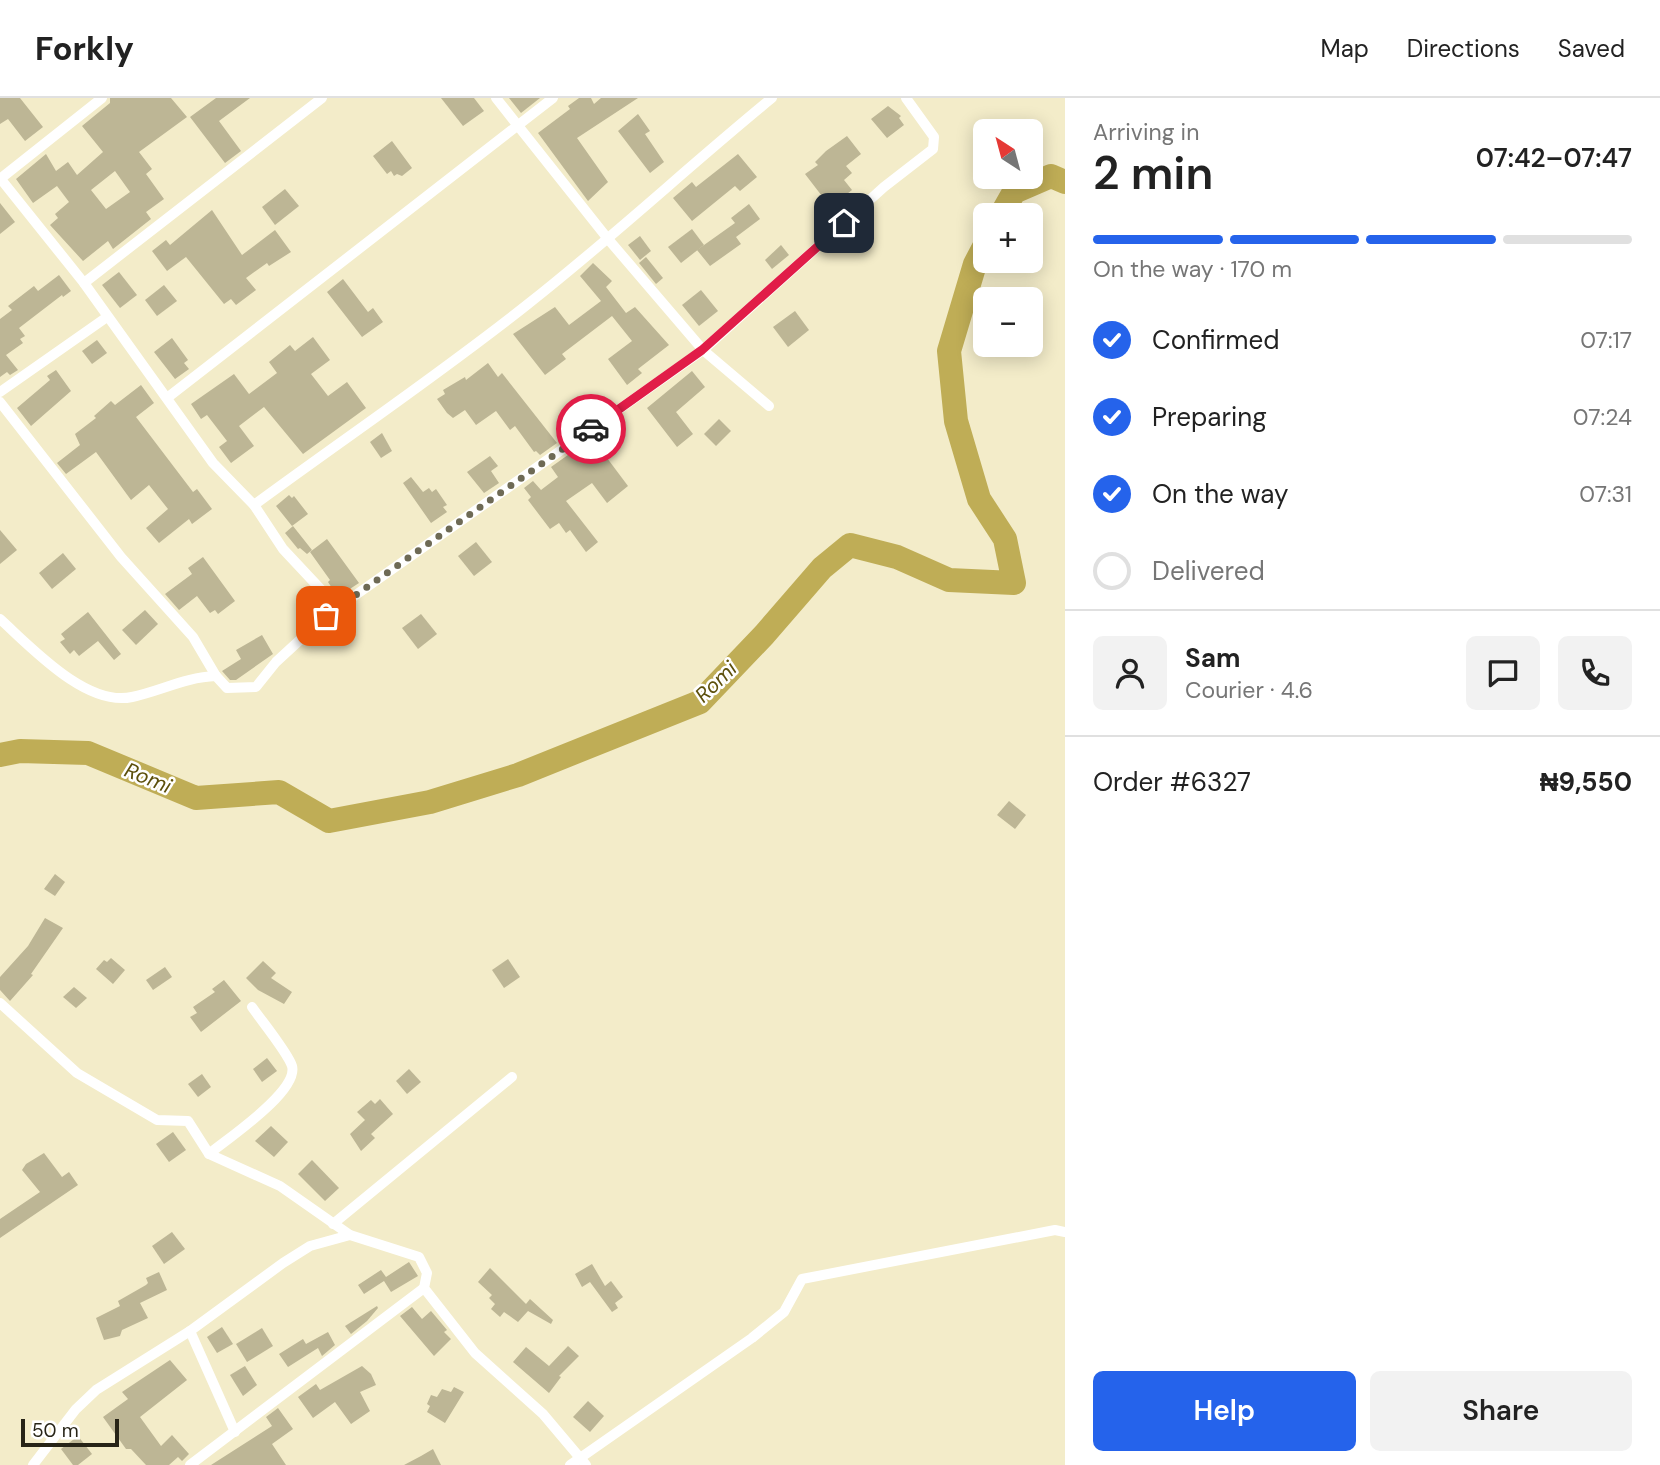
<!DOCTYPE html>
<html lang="en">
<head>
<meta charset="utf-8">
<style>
  :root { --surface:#fff; --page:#f2f2f2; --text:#222; --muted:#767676; --line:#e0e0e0; --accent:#2563eb }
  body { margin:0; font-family:"DM Sans",sans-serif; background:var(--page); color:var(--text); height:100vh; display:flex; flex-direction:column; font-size:26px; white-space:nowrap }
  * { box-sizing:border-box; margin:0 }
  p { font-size:23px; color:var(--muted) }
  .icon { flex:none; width:38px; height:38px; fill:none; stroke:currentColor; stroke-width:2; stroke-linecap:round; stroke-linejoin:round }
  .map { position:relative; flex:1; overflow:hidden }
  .side { display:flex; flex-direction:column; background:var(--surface); width:595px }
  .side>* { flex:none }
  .needle { width:46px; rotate:324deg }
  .fabs { position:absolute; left:973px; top:21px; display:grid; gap:14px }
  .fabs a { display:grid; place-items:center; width:70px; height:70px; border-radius:10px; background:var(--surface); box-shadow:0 4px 18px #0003; font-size:35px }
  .scale { position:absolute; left:21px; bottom:18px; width:98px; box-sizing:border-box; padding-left:7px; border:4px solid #272417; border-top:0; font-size:19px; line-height:24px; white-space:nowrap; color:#272417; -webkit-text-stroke:5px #fff; paint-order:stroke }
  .pin { position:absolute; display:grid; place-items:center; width:60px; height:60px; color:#fff; margin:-30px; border-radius:14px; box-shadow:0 4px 10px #0006 }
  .courier { position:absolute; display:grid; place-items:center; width:70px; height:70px; margin:-35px; border:5px solid #e11d48; border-radius:50%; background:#fff; color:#222; box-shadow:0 2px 9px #0007 }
  .headline em { font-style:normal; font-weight:600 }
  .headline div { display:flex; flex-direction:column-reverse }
  .headline { display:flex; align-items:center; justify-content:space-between; height:119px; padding:0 28px }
  h1 { font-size:46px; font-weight:600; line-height:52px }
  .bar { display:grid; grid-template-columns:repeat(4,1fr); gap:10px 7px; align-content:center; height:84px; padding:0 28px }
  .bar i { height:9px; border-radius:5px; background:var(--line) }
  .bar .selected { background:var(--accent) }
  .bar p { grid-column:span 4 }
  .line { display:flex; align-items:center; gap:18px; padding:0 28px; border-top:2px solid var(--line) }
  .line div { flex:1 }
  .round { display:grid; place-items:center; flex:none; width:74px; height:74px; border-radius:10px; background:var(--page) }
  ol { padding:0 28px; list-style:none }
  li { display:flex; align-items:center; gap:21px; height:77px }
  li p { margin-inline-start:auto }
  li .icon { padding:7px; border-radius:50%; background:var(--accent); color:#fff; stroke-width:4 }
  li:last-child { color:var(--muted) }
  li i { width:38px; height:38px; border:4px solid var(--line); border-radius:50% }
  .primary-button { display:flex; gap:14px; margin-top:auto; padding:14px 28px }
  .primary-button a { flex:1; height:80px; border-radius:10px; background:var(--accent); color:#fff; font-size:28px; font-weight:600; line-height:80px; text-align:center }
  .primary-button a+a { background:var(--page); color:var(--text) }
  header { display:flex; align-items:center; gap:42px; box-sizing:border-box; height:98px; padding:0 35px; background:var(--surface); border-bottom:2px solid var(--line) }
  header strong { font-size:33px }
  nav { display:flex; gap:38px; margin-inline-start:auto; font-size:24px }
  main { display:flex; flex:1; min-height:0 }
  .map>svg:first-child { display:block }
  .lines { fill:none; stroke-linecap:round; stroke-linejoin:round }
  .river { stroke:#bfad56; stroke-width:24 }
  .building { fill:#bdb695; fill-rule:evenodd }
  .minor { stroke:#fff; stroke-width:10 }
  .done { stroke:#6e6a55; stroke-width:7; stroke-dasharray:0 12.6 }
  .route { stroke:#e11d48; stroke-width:9 }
  .labels { text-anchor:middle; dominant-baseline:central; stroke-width:5; stroke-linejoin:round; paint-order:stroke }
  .water-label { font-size:21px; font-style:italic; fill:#5d500c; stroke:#fff }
</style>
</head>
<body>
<header>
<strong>Forkly</strong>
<nav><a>Map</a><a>Directions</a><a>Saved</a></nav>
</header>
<main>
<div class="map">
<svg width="1065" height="1367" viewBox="0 0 1065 1367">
  <rect width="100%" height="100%" fill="#f3ecc9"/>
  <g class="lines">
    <g class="river">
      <polyline points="1001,117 1014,94 1051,78 1065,84"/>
      <polyline points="0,657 20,653 88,655 196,700 279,694 329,723 430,704 518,677 700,604 764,537 822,470 850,447 897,459 949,482 1014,485 1005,441 979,401 956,323 949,253 975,166 985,147"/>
    </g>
  </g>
  <g class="building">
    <polygon points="0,0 20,0 43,29 25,43 8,21 0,26"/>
    <path d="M110,0H171L187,19L139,54L152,71L146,76L164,101L146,114L151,121L113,151L108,143L83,163L50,127L58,120L55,116L69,104L57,88L33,105L16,81L46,56L56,73L68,64L77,77L103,54L82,28L110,5ZM115,73L130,94L106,111L91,92Z"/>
    <polygon points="216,0 250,0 219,23 241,53 225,65 190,19"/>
    <polygon points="441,0 474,0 484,13 463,28"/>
    <polygon points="509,0 540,0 521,15"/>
    <polygon points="579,0 591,0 594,6 601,0 638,0 577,40 608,84 588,103 538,35 570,11 568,8"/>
    <polygon points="888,8 901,18 899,20 904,27 887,40 871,21"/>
    <polygon points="638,16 650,33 645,36 664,64 650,75 618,33"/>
    <polygon points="847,38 861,56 846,68 852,75 844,82 852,92 838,103 833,96 825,102 805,76 818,67 815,64 826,53"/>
    <polygon points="392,43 412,70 402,78 397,76 394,78 391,73 387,76 373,58"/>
    <polygon points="738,56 757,79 740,93 735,88 692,123 673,100 692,84 696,89"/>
    <polygon points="285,91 299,108 275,127 262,109"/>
    <polygon points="0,105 15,124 0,136"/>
    <polygon points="749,106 760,121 736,139 741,146 710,168 697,152 735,125 731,120"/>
    <polygon points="212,112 242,157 275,132 291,154 269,168 267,165 246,180 256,192 236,207 231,201 224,206 186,159 167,173 152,153 166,142 170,147"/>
    <polygon points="692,131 704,147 681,165 668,149"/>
    <polygon points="640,138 651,153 640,162 628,147"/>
    <polygon points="781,147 789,157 772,171 765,162"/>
    <polygon points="646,159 663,180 656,186 639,165"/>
    <polygon points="593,165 612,183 606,189 626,215 635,209 669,247 638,271 642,275 627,287 608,261 632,243 612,218 562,256 566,261 545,277 513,236 555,209 569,227 601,203 580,178"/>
    <polygon points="119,174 137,197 120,210 102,187"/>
    <polygon points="59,177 71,193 63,199 62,197 19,230 25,238 20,241 23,245 6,257 18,272 10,277 7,274 0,279 0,221 12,212 8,208 34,188 38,193"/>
    <polygon points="343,181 368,214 373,210 383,224 362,239 327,194"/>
    <polygon points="164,187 177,203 157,218 145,202"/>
    <polygon points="701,192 718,213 699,228 682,207"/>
    <polygon points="795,213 809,232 788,249 773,229"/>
    <polygon points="313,239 330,262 311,276 328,298 347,284 366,310 303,356 264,309 239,328 254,348 231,365 219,349 227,343 207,317 201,321 191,306 234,276 249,296 277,275 269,264 290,247 295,253"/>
    <polygon points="172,240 188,262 184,265 189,271 175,281 154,254"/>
    <polygon points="97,242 107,255 92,266 82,253"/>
    <polygon points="488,265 498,279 502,275 557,345 540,357 536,353 534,354 515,328 510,332 496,313 476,327 465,312 453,320 447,315 437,301 445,296 443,292 465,279 466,282"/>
    <polygon points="56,272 71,293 31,328 17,310 50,282 47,278"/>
    <polygon points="692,273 705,289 676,314 693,336 677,349 647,310"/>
    <polygon points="141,287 154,305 136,319 193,394 197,391 212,411 192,426 189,421 159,445 146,430 168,411 149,387 131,402 96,354 66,376 57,365 80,347 75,336 96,320 94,318 111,303 115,307"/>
    <polygon points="719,321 731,333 716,348 704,336"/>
    <polygon points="382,335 392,353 381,360 370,344"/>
    <polygon points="595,344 628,388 607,405 592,385 566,403 598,444 586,454 570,432 566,435 559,425 550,431 528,402 531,399 524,390 533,383 541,392 558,379 551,369 582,347 585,351"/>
    <polygon points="490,358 498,368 491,373 499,385 484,395 467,374"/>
    <polygon points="411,379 423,394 429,390 432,394 436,391 447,407 443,409 447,414 431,425 403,385"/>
    <polygon points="289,397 292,400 294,398 308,416 292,428 276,408"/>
    <polygon points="293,428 312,452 307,456 300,450 298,451 285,435"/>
    <polygon points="0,432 17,452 0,466"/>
    <polygon points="327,441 359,485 342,496 339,493 334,493 328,484 330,482 310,454"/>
    <polygon points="476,444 492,464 474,478 458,458"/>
    <polygon points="63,455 76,471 52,491 39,475"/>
    <polygon points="203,459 235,503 218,516 215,512 210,515 197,498 179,512 165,496 192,476 188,470"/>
    <polygon points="145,512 158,526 136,547 122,532"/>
    <polygon points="88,514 121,556 114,562 98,543 79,558 74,552 70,556 60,544 65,541 61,536"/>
    <polygon points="421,516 437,536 418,551 402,530"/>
    <polygon points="262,537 273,556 236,582 230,582 222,573 241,561 236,552"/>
    <polygon points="1009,703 1026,717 1015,731 997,717"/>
    <polygon points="55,776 65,784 55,798 44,791"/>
    <polygon points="45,820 63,830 31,876 33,877 10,903 0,892 0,879 28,848"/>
    <polygon points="111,860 125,872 113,886 96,871 104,862 107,864"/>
    <polygon points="508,861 520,879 504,890 492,872"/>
    <polygon points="263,863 276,875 271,880 292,894 284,906 258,892 246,880"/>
    <polygon points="165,869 172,879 153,892 146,882"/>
    <polygon points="224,882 241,903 201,934 190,919 197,915 193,909 215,894 212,891"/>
    <polygon points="74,889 87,900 76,910 63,899"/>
    <polygon points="267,960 277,973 262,984 253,971"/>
    <polygon points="409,971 421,984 407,996 396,983"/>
    <polygon points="202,976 211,989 198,999 188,986"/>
    <polygon points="380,1001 393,1016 371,1036 375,1040 361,1053 350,1036 365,1022 357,1014 371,1002 375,1006"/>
    <polygon points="271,1028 288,1044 274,1059 255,1043"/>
    <polygon points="173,1034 186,1052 169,1064 156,1046"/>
    <polygon points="44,1055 62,1079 69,1074 78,1087 0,1140 0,1121 40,1094 22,1072 26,1066"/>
    <polygon points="312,1062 339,1090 325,1103 298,1076"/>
    <polygon points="172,1134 185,1151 164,1166 152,1148"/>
    <polygon points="409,1164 418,1178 391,1194 384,1183 364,1196 358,1187 381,1172 386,1179"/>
    <polygon points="592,1166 605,1188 611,1183 623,1199 615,1205 618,1210 612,1214 590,1184 582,1189 575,1176"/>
    <polygon points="490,1170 526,1206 530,1201 553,1222 551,1226 528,1213 518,1224 504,1214 500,1219 491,1211 495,1206 489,1200 492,1197 478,1184"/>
    <polygon points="159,1174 167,1192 140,1205 148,1220 122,1232 120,1238 104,1242 96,1220 120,1208 118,1203 146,1187 148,1185 146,1180"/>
    <polygon points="377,1208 378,1210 367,1223 351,1236 345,1228"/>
    <polygon points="412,1209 422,1221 431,1213 447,1232 444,1234 451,1241 434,1258 400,1218"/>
    <polygon points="222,1229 233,1246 217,1255 207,1239"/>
    <polygon points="262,1230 273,1248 247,1264 236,1246"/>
    <polygon points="328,1234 335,1247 322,1258 318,1250 288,1269 279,1256 303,1241 306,1246"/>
    <polygon points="568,1248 579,1258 559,1278 561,1279 549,1295 513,1264 526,1249 549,1268"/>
    <polygon points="170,1262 187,1282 140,1319 161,1348 172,1337 189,1356 182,1363 178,1359 169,1367 146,1367 131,1351 126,1351 103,1319 128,1301 122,1294"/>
    <polygon points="245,1268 257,1287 243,1298 230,1277"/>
    <polygon points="362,1268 371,1276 376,1287 360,1294 370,1313 351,1326 335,1304 313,1320 298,1299 316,1286 320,1292"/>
    <polygon points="454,1289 464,1294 445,1325 427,1314 430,1308 427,1306 431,1297 437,1299 442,1291 451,1294"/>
    <polygon points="588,1303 604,1318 590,1334 573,1319"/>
    <polygon points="278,1310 293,1331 272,1346 286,1367 211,1367 272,1328 266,1319"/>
    <polygon points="78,1338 92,1356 78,1367 73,1367 61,1351"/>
    <polygon points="433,1351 441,1367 404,1367 421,1358"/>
  </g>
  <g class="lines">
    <g class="minor">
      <polyline points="496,0 608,141 703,252 769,308"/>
      <polyline points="0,80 84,185 213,365 254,407 283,451 327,498 340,505"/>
      <polyline points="0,81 102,0"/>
      <polyline points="84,185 322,0"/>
      <polyline points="0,294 107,219"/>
      <polyline points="167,300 553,0"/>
      <polyline points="0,304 121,459 193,539 216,578 227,590 256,589 276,564 340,505 350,501 703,252 884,89 933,51 934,39 906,0"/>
      <path d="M254,407C345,340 440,276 528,206C612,140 690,67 772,0"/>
      <path d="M0,521C31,549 86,609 132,599C160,593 186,579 216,578"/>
      <polyline points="0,905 77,975 157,1022 188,1023 209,1056 280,1088 350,1137 419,1159 427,1175 424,1190 475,1255 543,1316 586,1367"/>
      <path d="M209,1056C227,1041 299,993 292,968C288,955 261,922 252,909"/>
      <polyline points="333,1126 512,979"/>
      <polyline points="190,1233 235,1334"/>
      <polyline points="33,1367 76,1311 96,1292 190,1233 283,1165 310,1148 350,1137"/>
      <polyline points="190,1367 424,1190"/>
      <polyline points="570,1367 752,1240 784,1214 802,1181 1055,1132 1065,1134"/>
    </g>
  </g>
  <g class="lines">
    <polyline class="done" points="326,518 340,505 350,501 591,331"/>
    <polyline class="route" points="591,331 702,252 844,125"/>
  </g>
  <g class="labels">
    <g class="water-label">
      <text transform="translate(716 584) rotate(-44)">Romi</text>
      <text transform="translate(148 680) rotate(22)">Romi</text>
    </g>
  </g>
</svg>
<div class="fabs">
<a><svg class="needle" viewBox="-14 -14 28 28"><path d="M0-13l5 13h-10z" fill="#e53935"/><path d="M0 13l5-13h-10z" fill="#767676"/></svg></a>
<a>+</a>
<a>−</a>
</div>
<div class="scale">50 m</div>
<div class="pin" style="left:326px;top:518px;background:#ea580c"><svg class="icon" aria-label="bag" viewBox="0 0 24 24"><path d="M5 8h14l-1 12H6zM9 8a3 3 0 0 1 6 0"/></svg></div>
<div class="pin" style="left:844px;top:125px;background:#1f2937"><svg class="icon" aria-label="home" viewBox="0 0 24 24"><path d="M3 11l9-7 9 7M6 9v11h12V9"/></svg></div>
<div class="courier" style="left:591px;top:331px"><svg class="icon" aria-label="car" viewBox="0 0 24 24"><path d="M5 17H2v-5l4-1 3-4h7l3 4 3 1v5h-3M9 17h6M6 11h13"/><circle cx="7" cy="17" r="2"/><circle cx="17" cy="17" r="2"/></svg></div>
</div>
<section class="side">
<div class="headline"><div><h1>2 min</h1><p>Arriving in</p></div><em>07:42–07:47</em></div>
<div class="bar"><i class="selected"></i><i class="selected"></i><i class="selected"></i><i></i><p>On the way · 170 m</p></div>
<ol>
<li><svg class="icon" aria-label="check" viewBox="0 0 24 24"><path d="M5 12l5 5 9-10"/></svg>Confirmed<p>07:17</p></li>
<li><svg class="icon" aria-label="check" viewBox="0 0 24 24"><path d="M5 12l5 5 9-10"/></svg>Preparing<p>07:24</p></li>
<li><svg class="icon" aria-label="check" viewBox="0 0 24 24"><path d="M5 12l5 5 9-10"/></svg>On the way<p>07:31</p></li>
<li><i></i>Delivered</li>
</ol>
<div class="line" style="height:126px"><a class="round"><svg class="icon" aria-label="person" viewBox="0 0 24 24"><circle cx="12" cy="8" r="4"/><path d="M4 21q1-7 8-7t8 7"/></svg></a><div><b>Sam</b><p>Courier · 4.6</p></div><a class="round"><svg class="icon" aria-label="chat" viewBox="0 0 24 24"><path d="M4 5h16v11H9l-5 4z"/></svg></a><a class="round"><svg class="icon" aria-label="phone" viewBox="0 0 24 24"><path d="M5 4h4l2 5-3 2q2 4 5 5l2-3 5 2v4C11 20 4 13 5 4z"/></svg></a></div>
<div class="line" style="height:91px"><div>Order #6327</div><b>₦9,550</b></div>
<div class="primary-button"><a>Help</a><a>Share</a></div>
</section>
</main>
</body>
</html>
